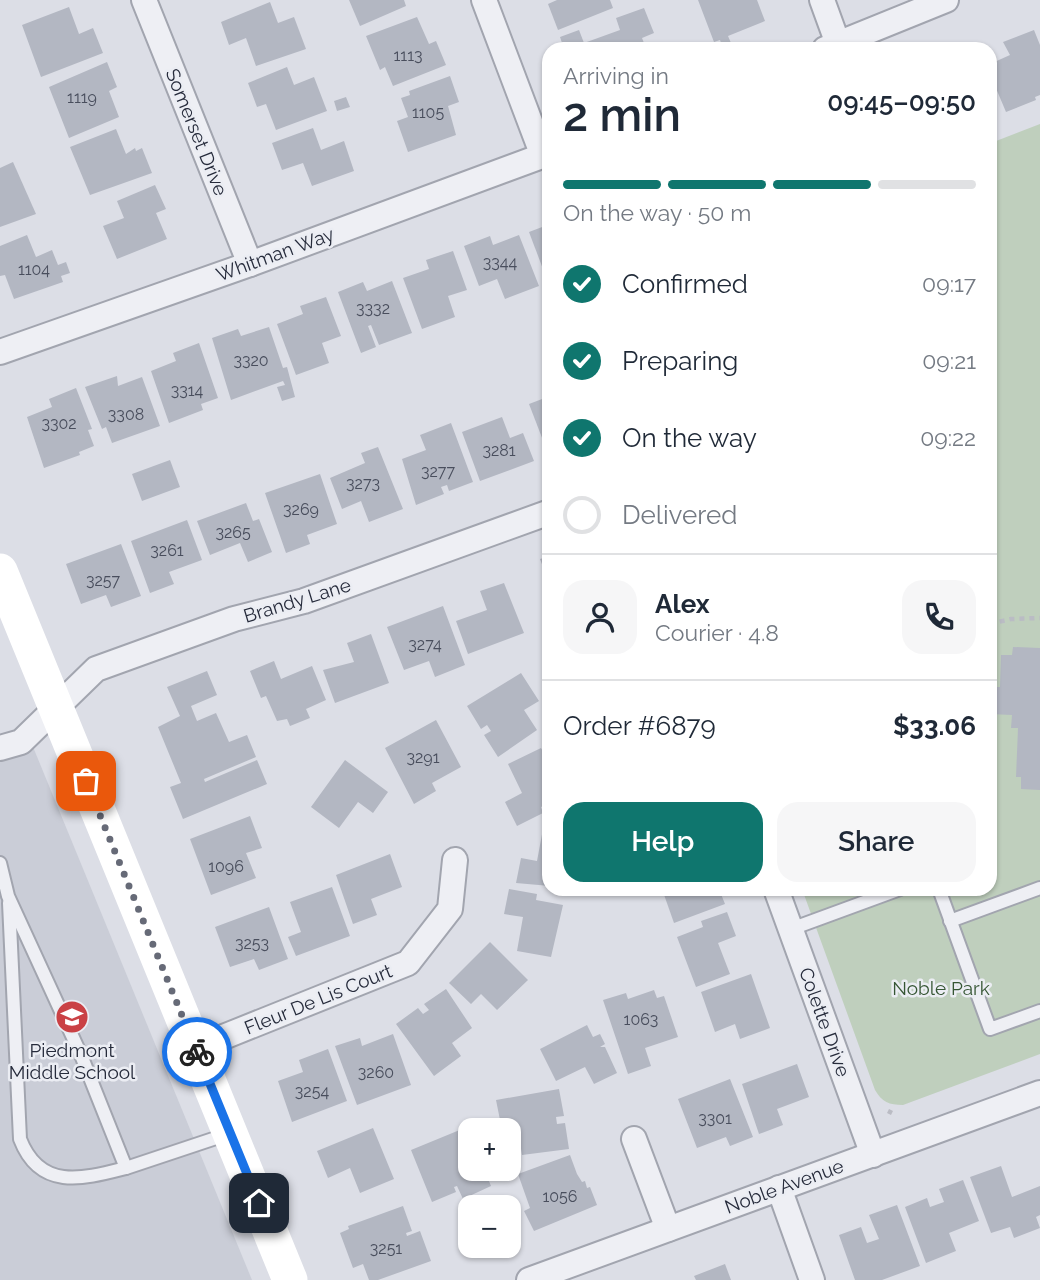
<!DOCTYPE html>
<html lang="en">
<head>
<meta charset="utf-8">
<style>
  :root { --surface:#fff; --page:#f6f6f7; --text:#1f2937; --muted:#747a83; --line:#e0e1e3; --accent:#0f766e }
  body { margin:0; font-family:Raleway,sans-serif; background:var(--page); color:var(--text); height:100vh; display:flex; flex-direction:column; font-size:26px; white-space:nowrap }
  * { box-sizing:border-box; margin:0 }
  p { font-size:23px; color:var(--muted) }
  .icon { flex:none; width:38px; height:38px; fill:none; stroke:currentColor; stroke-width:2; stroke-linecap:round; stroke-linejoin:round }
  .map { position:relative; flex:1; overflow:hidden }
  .details { position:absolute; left:542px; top:42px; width:455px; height:854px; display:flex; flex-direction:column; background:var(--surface); border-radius:21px; box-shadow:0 2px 5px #0004 }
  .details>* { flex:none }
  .buttons { position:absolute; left:458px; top:1118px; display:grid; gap:14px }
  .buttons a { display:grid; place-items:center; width:63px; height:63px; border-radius:14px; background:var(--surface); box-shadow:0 2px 5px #0004; font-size:35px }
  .pin { position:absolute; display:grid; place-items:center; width:60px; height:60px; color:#fff; margin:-30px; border-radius:14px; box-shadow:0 4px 10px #0006 }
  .courier { position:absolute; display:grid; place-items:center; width:70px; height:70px; margin:-35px; border:5px solid #1a73e8; border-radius:50%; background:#fff; color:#222; box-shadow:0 2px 9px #0007 }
  .summary em { font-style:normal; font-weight:600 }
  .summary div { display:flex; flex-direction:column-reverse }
  .summary { display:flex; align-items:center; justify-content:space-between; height:119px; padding:0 21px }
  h1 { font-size:46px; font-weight:600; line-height:52px }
  .bar { display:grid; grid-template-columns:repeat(4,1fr); gap:10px 7px; align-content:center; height:84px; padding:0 21px }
  .bar i { height:9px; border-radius:5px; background:var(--line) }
  .bar .active { background:var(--accent) }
  .bar p { grid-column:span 4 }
  .line { display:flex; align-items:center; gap:18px; padding:0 21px; border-top:2px solid var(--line) }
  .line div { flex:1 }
  .round { display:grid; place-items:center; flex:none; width:74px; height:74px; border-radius:21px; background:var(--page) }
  ol { padding:0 21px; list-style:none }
  li { display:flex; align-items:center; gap:21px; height:77px }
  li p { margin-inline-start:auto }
  li .icon { padding:7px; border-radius:50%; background:var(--accent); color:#fff; stroke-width:4 }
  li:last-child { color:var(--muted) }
  li i { width:38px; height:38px; border:4px solid var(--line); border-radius:50% }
  .primary-button { display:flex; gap:14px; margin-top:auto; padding:14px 21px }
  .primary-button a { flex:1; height:80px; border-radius:21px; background:var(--accent); color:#fff; font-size:28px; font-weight:600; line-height:80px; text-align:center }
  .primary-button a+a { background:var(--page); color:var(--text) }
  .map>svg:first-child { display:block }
  .built { fill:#cacdd7 }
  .green { fill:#bfcfbd }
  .building { fill:#b3b7c2 }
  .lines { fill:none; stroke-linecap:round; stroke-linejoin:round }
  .service-casing { stroke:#a2a5af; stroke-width:16 }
  .minor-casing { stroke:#a2a5af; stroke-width:28 }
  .path { stroke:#babcc4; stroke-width:4.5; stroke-dasharray:5 5; stroke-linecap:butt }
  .service { stroke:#eeeff4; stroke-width:12 }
  .minor { stroke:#eeeff4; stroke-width:24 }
  .secondary { stroke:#fff; stroke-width:35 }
  .done { stroke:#666a77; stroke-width:7; stroke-dasharray:0 12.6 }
  .route { stroke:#1a73e8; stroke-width:9 }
  .labels { text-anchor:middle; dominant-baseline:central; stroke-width:5; stroke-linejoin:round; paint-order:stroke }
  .number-label { font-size:16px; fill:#494e5d }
  .street-label { font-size:19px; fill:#262b3b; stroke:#ebedf3 }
  .park-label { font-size:19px; fill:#365634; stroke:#ebedf3 }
  .poi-label { font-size:19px; fill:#262b3b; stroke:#ebedf3 }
</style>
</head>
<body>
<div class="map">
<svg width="1040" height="1280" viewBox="0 0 1040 1280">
  <rect width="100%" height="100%" fill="#dcdee6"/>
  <polygon class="built" points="31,742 252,1280 0,1280 0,755"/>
  <path class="green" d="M1040,124V1054L903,1105C889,1105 882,1102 875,1090L802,889H990L991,143Z"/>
  <g class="building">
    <polygon points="349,0 404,0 406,6 360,26"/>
    <polygon points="557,0 610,0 613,8 558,30 548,4"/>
    <polygon points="698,0 757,0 765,21 728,36 731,43 722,46 720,40 714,42"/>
    <polygon points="270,2 278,23 294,17 306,49 256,66 246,38 229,45 221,22"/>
    <polygon points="69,7 79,34 93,28 103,53 41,77 22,25"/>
    <polygon points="644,8 654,33 642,38 644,43 632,49 564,49 560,37 579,30 584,43 620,30 616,18"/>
    <polygon points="417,17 429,44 436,41 446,65 393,86 385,67 380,70 366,36"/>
    <polygon points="1034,30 1040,45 1040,95 1035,97 1036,100 1006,112 990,74 990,64 1010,55 1003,42"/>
    <polygon points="107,62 117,87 109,91 119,117 69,138 49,87"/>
    <polygon points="287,67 294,85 314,77 327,111 276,130 266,104 257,107 248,83"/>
    <polygon points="450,76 459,102 448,106 456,135 408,152 397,121 408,117 401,98 410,95 409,91"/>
    <polygon points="346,97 350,107 337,111 334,101"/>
    <polygon points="313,128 321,150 344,141 354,171 312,186 303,163 282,170 272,143"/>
    <polygon points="116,129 126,154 135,148 136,151 142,148 152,173 90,195 70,147"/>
    <polygon points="13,162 36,214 0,227 0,168"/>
    <polygon points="155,185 166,209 156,213 167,239 117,259 103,226 124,218 117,201"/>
    <polygon points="550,224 550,285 549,285 529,232"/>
    <polygon points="27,235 36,257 52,250 58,265 66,262 70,273 61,276 63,282 14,299 5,275 0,276 0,246"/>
    <polygon points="519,235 539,286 505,299 497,279 479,286 464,246 490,236 493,245"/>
    <polygon points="453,251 467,290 448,296 455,317 422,329 403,278 429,269 426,260"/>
    <polygon points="392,281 412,333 379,345 371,325 368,326 376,347 361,353 338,292 363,282 367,291"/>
    <polygon points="326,297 341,336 322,343 329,363 296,375 277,324 303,314 300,306"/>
    <polygon points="269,327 283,368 287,367 295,397 282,401 277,387 285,385 283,381 231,400 212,338 238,329 241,336"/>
    <polygon points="199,343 218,398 201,404 203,410 169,423 151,371 176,361 173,353"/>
    <polygon points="117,376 118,386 142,377 160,426 112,443 106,427 102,429 85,387"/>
    <polygon points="76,388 92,429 88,430 94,446 79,452 80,455 44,468 27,417 52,407 49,399"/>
    <polygon points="550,396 550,456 549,456 529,404"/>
    <polygon points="502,417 510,438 523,433 534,461 480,481 462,432"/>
    <polygon points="451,423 473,482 449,491 447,485 441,487 444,494 416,505 402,459 426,450 420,435"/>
    <polygon points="378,447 403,509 369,522 361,501 342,509 330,478 365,463 361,453"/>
    <polygon points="170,460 180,487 142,501 132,474"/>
    <polygon points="320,474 337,524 307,535 310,544 286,553 265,493"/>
    <polygon points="246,503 253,521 259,519 272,552 248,562 240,543 210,555 197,521"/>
    <polygon points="187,520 202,560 169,572 174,584 150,593 131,541"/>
    <polygon points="121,544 141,596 111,607 106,595 81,604 66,564"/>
    <polygon points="550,556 550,583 549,583 540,559"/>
    <polygon points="504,583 524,633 468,654 456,621 487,610 480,591"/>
    <polygon points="443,606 465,665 435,677 429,661 404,670 387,627"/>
    <polygon points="371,634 389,683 335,703 323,670 354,662 347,643"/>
    <polygon points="1013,647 1040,648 1040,790 1021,789 1021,777 1016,777 1018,728 1011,728 1012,715 990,714 990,687 1000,687 1001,655 1012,655"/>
    <polygon points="274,661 281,679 312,666 326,700 306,709 310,718 290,726 287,719 277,721 266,696 261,698 250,671"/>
    <polygon points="207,671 217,695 191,706 197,721 216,713 229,742 247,735 256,757 204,779 205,782 257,760 267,784 183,819 170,787 181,783 158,727 180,716 167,687"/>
    <polygon points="521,673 539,701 524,710 537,730 498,757 484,735 491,731 487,725 481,729 467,706"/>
    <polygon points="436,720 461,767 432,783 436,791 414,804 385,748"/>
    <polygon points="541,748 550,764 550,803 541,807 543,813 517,826 505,802 522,793 508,764"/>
    <polygon points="345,760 388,792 373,813 358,802 339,828 311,807"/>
    <polygon points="250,816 262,848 246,853 256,878 211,895 190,839"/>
    <polygon points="543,829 550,830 550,886 516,883 521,858 537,861"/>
    <polygon points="390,854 402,887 371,899 377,915 353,924 336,875"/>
    <polygon points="332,887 350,936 296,956 288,937 301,932 290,902"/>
    <polygon points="509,889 537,894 536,900 563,905 551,957 517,951 523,917 504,914"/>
    <polygon points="662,889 719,889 725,904 674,923"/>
    <polygon points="269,907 288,959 259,970 254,959 230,967 215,927"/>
    <polygon points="727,912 736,936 718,943 730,974 696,987 677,937 703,927 701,921"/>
    <polygon points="490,942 528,980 497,1010 481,994 471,1004 449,983"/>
    <polygon points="751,974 770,1028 740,1039 735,1024 715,1032 701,992"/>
    <polygon points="446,989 472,1028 452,1043 461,1056 434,1076 396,1024 418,1008 423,1014 429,1010 424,1004"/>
    <polygon points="654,990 657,998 664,996 678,1037 645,1048 651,1066 628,1074 603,1000 626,993 628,999"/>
    <polygon points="587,1025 593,1037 600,1034 605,1044 600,1047 605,1047 617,1073 594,1084 585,1067 556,1081 540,1049"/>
    <polygon points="393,1034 411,1085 357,1105 335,1046 360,1038 362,1046"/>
    <polygon points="328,1049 347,1101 292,1122 278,1081 303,1072 299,1060"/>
    <polygon points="797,1064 809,1097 777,1109 783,1125 759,1134 742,1084"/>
    <polygon points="730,1079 753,1137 730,1146 726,1137 697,1148 678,1099"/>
    <polygon points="559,1089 564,1116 556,1117 557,1124 565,1123 569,1149 522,1155 518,1130 502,1130 496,1100"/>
    <polygon points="467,1127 471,1136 471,1169 484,1169 491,1186 463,1199 457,1186 454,1187 456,1192 432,1202 411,1150"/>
    <polygon points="373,1128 394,1179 360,1193 350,1168 328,1178 317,1151"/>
    <polygon points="570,1155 577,1174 582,1182 585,1181 587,1188 590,1187 597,1205 534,1231 524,1211 530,1208 518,1174"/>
    <polygon points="1001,1166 1012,1197 1040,1186 1040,1215 1036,1217 1040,1228 1014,1238 1010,1227 991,1233 970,1177"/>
    <polygon points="963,1180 979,1221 949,1233 956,1251 926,1263 905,1207 927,1198 930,1207 944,1202 939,1189"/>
    <polygon points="897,1205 920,1266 882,1280 855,1280 839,1235 861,1227 867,1243 879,1239 869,1215"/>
    <polygon points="403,1206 412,1231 406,1233 407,1236 420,1231 431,1261 378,1280 369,1280 363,1264 353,1268 340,1233 349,1229 348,1226"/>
    <polygon points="725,1264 731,1280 696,1280 694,1276"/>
  </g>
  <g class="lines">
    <defs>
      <g id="service">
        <polyline points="0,863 8,896 81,1055 126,1168 228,1134"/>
        <polyline points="939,889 990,1029 1040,1011"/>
        <path d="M9,903L20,1139C40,1191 83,1179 126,1168"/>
        <polyline points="950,921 1040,888"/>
        <polyline points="791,929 900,889"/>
      </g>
      <g id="minor">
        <polyline points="144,0 250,264"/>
        <polyline points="484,0 543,156"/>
        <polyline points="822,0 838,44"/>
        <polyline points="825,49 946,0"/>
        <polyline points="0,352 250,264 550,153"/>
        <polyline points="0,748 21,742 96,669 234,619 304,601 550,512"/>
        <polyline points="776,889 873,1155"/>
        <polyline points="196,1048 408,963 450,909 455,860"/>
        <polyline points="634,1139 668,1229"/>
        <polyline points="779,1188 812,1280"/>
        <polyline points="529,1280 1040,1093"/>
      </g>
    </defs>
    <use href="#service" class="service-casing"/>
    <use href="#minor" class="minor-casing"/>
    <g class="path">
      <polyline points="990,624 1011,619 1040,618"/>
      <polyline points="889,1114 891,1110"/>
    </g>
    <use href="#service" class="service"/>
    <use href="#minor" class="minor"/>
    <polyline class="secondary" points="0,571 290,1280"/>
  </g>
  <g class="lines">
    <polyline class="done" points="86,781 197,1052"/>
    <polyline class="route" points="197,1052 259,1203"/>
  </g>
  <defs>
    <symbol id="school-disc" viewBox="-11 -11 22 22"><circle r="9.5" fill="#ca4145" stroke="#ebedf3"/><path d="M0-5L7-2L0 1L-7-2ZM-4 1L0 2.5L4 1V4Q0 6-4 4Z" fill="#fff"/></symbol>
  </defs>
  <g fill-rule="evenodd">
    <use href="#school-disc" x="53" y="998" width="38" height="38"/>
  </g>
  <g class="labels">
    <g class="number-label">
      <text x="408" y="55">1113</text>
      <text x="82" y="97">1119</text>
      <text x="428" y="112">1105</text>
      <text x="500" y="262">3344</text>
      <text x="34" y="269">1104</text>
      <text x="373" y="308">3332</text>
      <text x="251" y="360">3320</text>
      <text x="187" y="390">3314</text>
      <text x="126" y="414">3308</text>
      <text x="59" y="423">3302</text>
      <text x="499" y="450">3281</text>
      <text x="438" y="471">3277</text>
      <text x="363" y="483">3273</text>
      <text x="301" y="509">3269</text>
      <text x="233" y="532">3265</text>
      <text x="167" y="550">3261</text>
      <text x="103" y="580">3257</text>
      <text x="425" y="644">3274</text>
      <text x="423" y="757">3291</text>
      <text x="226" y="866">1096</text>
      <text x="252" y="943">3253</text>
      <text x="641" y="1019">1063</text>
      <text x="376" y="1072">3260</text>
      <text x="312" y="1091">3254</text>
      <text x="715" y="1118">3301</text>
      <text x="560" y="1196">1056</text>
      <text x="386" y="1248">3251</text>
    </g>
    <g class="street-label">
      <text transform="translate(197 132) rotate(68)">Somerset Drive</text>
      <text transform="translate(275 254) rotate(-20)">Whitman Way</text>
      <text transform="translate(297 600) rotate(-17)">Brandy Lane</text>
      <text transform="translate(318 999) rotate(-22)">Fleur De Lis Court</text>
      <text transform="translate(825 1022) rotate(70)">Colette Drive</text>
      <text transform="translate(784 1186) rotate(-20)">Noble Avenue</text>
    </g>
    <g class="park-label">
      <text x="941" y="988">Noble Park</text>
    </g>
    <g class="poi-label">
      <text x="72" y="1050">Piedmont<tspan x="72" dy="22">Middle School</tspan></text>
    </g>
  </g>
</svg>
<div class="buttons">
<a>+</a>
<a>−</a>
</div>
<div class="pin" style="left:86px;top:781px;background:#ea580c"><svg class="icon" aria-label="bag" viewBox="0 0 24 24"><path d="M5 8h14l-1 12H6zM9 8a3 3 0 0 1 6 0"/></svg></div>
<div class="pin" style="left:259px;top:1203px;background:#1f2937"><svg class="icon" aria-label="home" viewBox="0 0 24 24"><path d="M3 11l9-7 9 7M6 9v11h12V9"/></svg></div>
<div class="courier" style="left:197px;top:1052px"><svg class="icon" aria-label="bike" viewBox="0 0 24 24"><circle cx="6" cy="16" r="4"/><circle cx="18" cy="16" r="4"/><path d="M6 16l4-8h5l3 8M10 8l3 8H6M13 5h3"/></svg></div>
<section class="details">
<div class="summary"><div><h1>2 min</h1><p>Arriving in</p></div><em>09:45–09:50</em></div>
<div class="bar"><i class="active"></i><i class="active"></i><i class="active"></i><i></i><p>On the way · 50 m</p></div>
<ol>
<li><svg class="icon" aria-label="check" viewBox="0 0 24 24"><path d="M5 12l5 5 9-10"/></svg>Confirmed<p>09:17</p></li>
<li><svg class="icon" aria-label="check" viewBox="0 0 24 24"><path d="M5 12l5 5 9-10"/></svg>Preparing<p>09:21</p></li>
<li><svg class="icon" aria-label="check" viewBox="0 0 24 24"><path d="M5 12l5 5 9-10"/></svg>On the way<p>09:22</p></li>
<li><i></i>Delivered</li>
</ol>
<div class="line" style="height:126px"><a class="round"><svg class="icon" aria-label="person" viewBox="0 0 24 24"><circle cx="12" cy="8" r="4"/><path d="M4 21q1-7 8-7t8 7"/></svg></a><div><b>Alex</b><p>Courier · 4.8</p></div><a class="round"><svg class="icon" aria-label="phone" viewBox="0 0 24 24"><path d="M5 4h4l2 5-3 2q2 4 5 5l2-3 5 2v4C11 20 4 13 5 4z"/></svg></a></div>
<div class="line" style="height:91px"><div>Order #6879</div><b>$33.06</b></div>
<div class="primary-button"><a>Help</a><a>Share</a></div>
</section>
</div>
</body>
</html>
